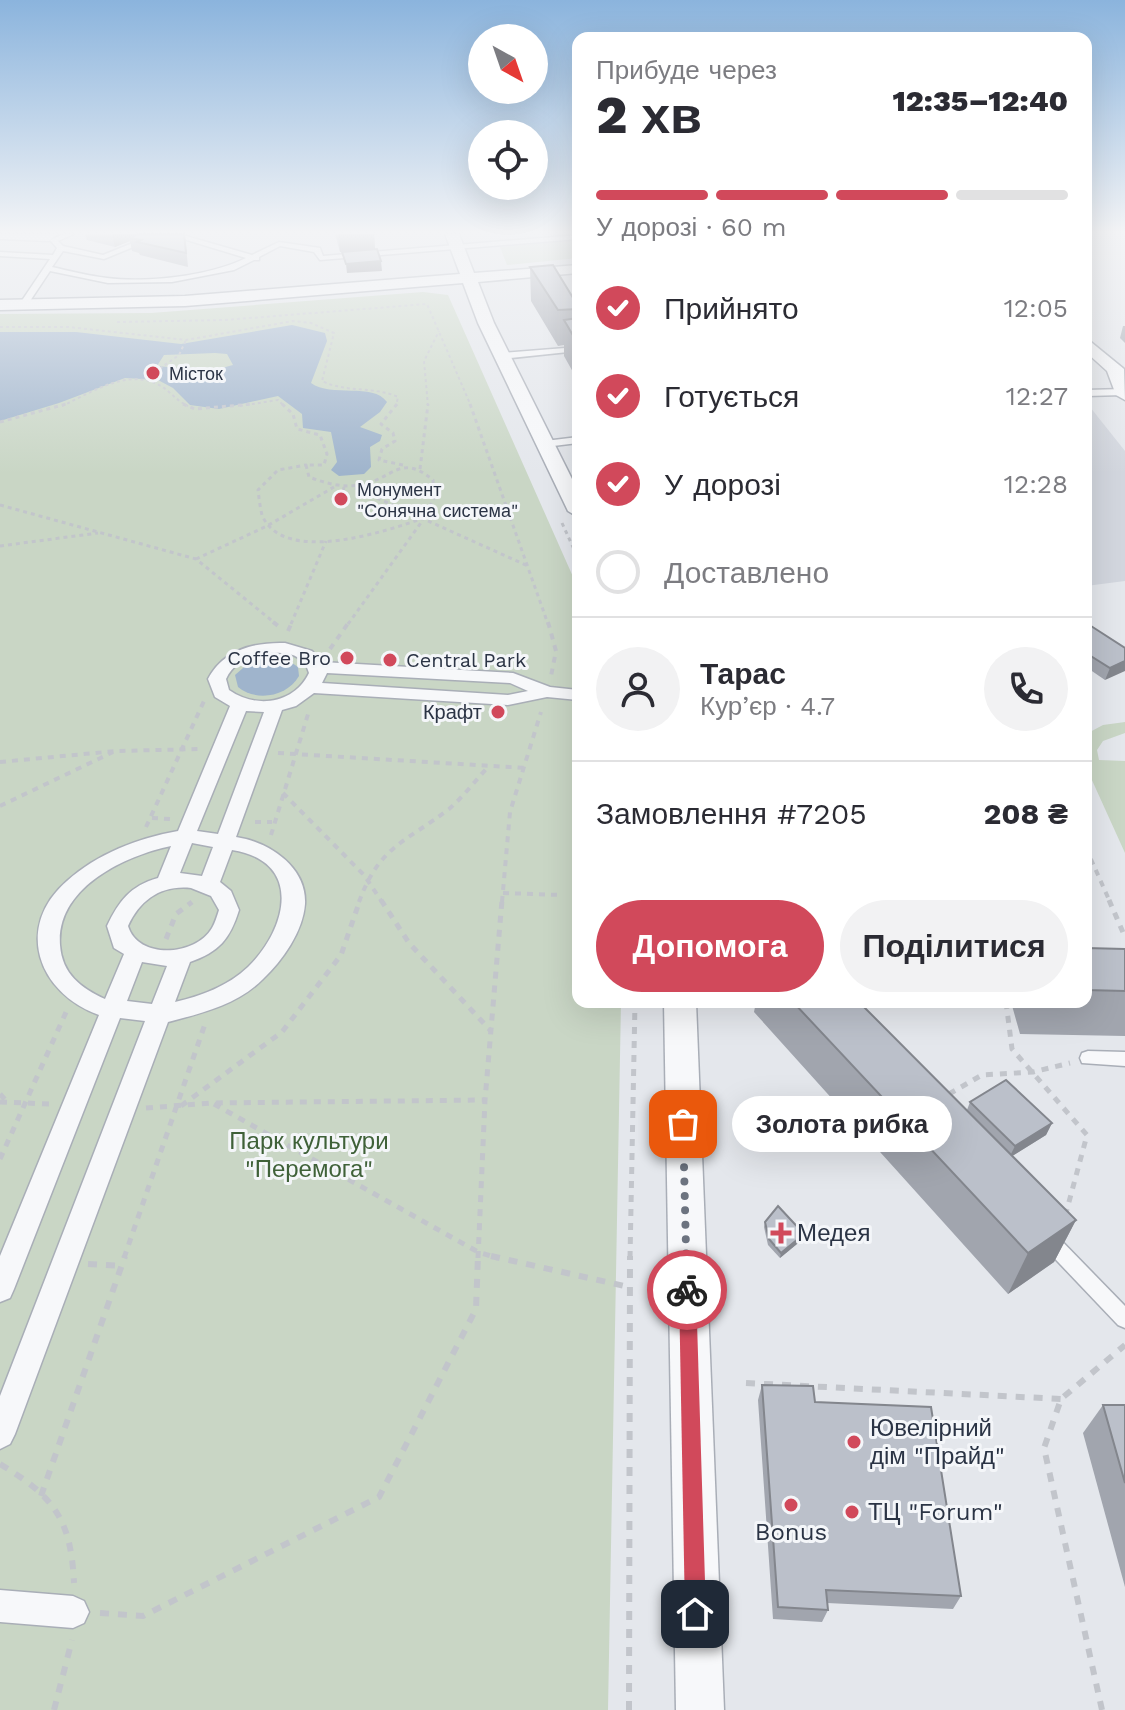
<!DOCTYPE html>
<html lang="uk">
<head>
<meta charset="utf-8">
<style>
  :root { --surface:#fff; --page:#f2f2f3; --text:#2b2b33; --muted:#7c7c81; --line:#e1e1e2; --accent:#d1495b }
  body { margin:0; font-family:"Work Sans",sans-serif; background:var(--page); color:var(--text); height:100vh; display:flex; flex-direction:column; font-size:30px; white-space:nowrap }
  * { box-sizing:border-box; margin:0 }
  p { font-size:26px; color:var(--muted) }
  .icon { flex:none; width:44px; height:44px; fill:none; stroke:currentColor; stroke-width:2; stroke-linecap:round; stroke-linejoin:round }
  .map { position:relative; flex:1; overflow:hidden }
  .side { position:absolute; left:572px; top:32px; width:520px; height:976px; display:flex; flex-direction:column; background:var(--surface); border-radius:16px; box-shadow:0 8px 32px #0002 }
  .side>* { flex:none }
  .needle { width:52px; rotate:140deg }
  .controls { position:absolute; left:468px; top:24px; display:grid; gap:16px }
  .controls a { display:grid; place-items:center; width:80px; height:80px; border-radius:50%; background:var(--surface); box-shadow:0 8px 32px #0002; font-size:40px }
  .pin { position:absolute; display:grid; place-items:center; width:68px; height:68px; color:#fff; margin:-34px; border-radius:16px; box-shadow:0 4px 12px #0006 }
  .courier { position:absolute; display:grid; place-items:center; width:80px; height:80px; margin:-40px; border:6px solid #d1495b; border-radius:50%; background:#fff; color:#222; box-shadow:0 2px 10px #0007 }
  .bubble { position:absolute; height:56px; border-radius:28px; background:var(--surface); box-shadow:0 8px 32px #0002; font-size:26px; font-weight:800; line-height:56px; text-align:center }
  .head em { font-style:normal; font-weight:800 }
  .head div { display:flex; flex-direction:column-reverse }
  .head { display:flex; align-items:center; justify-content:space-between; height:136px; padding:0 24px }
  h1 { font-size:52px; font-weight:800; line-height:60px }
  .bar { display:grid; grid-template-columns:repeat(4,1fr); gap:12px 8px; align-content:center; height:96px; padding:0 24px }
  .bar i { height:10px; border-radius:6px; background:var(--line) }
  .bar .current { background:var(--accent) }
  .bar p { grid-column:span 4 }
  .line { display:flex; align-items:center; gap:20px; padding:0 24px; border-top:2px solid var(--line) }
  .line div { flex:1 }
  .round { display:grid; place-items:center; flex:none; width:84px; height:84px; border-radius:42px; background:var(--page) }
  ol { padding:0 24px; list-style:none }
  li { display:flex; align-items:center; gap:24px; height:88px }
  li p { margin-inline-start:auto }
  li .icon { padding:8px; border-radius:50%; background:var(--accent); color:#fff; stroke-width:4 }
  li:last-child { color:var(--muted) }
  li i { width:44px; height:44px; border:4px solid var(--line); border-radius:50% }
  .button { display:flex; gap:16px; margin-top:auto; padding:16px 24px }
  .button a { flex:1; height:92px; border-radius:48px; background:var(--accent); color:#fff; font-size:32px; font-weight:800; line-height:92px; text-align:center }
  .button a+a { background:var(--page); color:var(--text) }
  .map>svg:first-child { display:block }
  .built { fill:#d2d6de }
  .green { fill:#c9d6c5 }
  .water { fill:#9fb4cc; fill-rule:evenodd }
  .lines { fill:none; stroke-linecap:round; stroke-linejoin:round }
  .service-casing { stroke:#a9aeb7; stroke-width:3 }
  .pedestrian-casing { stroke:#a9aeb7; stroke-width:3 }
  .minor-casing { stroke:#a9aeb7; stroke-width:3 }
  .path-far4 { stroke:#c2c5cb; stroke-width:2; stroke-dasharray:3 3; stroke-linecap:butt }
  .path-far3 { stroke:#c2c5cb; stroke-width:3; stroke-dasharray:4 4; stroke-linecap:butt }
  .path-far2 { stroke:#c2c5cb; stroke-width:4; stroke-dasharray:6 6; stroke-linecap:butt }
  .path-far1 { stroke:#c2c5cb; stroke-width:5; stroke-dasharray:7 7; stroke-linecap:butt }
  .path { stroke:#c2c5cb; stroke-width:6; stroke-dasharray:9 9; stroke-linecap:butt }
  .service { fill:#f7f8fa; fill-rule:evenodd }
  .pedestrian { fill:#f7f8fa; fill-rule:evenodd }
  .minor { fill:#f7f8fa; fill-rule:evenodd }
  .wall { fill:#a1a5ae }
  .shaded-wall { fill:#83868d }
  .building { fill:#bbc0ca; stroke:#83868d; stroke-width:2 }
  .route { fill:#d1495b }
  .done { stroke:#6c737f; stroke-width:8; stroke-dasharray:0 14.4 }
  .poi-dot { fill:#d1495b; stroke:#f4f6f9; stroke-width:3 }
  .labels { text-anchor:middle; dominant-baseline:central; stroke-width:6; stroke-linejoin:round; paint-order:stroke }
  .far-poi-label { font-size:18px; fill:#2b3445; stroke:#f4f6f9; text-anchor:start }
  .poi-label { font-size:20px; fill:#2b3445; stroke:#f4f6f9; text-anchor:end }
  .near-park-label { font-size:24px; fill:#3f6138; stroke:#f4f6f9 }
  .near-poi-label { font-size:24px; fill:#2b3445; stroke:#f4f6f9; text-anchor:start }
</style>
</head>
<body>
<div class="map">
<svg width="1125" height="1710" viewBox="0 0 1125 1710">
  <rect width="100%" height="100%" fill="#e4e7ec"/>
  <polygon class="built" points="1086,402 1125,451 1125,581 1086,586"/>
  <g class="green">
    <polygon points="578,240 578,258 507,265 500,247"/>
    <polygon points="423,292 448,295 578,588 578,1002 621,1002 608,1710 0,1710 0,314 151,313"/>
    <polygon points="1125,722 1125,733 1103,741 1097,750 1099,760 1125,761 1125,853 1086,767 1088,733 1103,725"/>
  </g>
  <g class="water">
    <path d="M292,325L325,333L327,341L311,383C331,398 373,382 387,402L380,412L360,427L382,435L380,441L370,447L371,467L364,474L339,476L331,470L337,462L331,432L303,428L302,414L278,396L219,409L190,405L173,388L158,380L125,378L59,403L0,421V332H76L181,344ZM215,353L227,354L233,365L211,371L157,366L164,355Z"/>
    <path d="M271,657L286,659L298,667L299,676C287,697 256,702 238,687L235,675L251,661Z"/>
  </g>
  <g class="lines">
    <defs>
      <g id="service">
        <path d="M64,234H74L58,241L63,246L103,255L155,234H165L104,259L63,251L52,267C70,271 89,276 107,278C147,283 210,276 246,258L167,234H179L252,255L279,242L320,248L323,256L578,235V239L320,260L314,252L280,246L259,257V260H254L234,270L172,282L108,283L50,271L26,307H20L19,305L50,259L0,256V252L53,255L57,248L50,240Z"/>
        <polygon points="578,347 578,351 502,359 498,356 502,353"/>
        <polygon points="1124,389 1124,395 1086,396 1086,390"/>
        <polygon points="578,437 578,443 545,447 540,444 545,441"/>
        <polygon points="1088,1051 1125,1052 1125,1066 1082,1063 1080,1058 1082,1053"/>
        <polygon points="1047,1230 1053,1232 1125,1306 1125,1328 1118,1325 1041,1244 1038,1238 1041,1232"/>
      </g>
      <g id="pedestrian">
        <path d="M285,643L312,651L322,662L513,673L550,687L578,690V700L547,697L508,705L314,693L296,706L282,710L236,837C269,842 307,867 305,904C303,932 282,961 263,979C237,1005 202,1013 168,1022L15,1434L10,1444L0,1449V1396L145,1021L120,1018L14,1289L10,1298L0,1302V1256L99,1015C38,993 14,927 67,881C97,854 138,838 178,831L230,706L215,697L208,679C223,650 254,642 285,643ZM269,653C287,652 304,654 309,673C294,704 256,709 229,690L226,679C234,662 250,655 269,653ZM327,673L510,683L528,691L508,695L322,683ZM246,711L264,712L218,834L197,831ZM192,843L213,847L202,876L180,873ZM171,846L158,878C130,886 119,901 107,926L114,948L124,954L105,999C81,988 62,974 60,945C56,888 124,856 171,846ZM232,850C303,861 288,928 248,967C228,986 201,996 175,1002L190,962C219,952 230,939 239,910L231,891L220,882ZM191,888L211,896L219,910C217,916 215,923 212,928C196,956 138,960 128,926C140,900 161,885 191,888ZM142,962L167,966L152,1004L127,1001Z"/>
        <polygon points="0,1590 73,1596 84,1601 89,1612 84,1623 73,1628 0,1622"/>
      </g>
      <g id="minor">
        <polygon points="0,234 58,234 49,241 0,239"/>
        <polygon points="445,234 459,234 474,273 578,265 578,273 478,282 494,323 578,491 578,517 568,511 478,323 463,283 185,306 0,310 0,300 185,296 460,274"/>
        <polygon points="1086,338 1124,369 1125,400 1116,395 1107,371 1086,352"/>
        <polygon points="664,1002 696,1002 724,1710 676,1710"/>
      </g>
    </defs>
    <use href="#service" class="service-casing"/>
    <use href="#pedestrian" class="pedestrian-casing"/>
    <use href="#minor" class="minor-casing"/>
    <g class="path-far4">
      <polyline points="117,322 225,320 427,304 471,406"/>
      <path d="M0,327H69L186,340L293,321L311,323L334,333L322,381C346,393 374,386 398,397L396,406"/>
      <polyline points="145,379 179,355 186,340"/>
      <path d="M62,406C90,393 126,369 157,384C169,389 176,401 188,406"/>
      <polyline points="240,406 278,400 284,406"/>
      <polyline points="428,406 424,361 439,331"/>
    </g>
    <g class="path-far3">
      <polyline points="183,404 195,409 253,404"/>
      <polyline points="282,404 293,414 297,429 320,435 327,454 324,465 306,465"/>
      <polyline points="397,404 381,424 393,433 395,441 382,449 379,460 403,465"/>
      <polyline points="470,404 548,624"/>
      <polyline points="0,422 66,404"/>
      <path d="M306,465L309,477C325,483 342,488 359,485C393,480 400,452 433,480L434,498L424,518C387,531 283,566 262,515C260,507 259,498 258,490L278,470Z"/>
      <polyline points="420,469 428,404"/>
      <polyline points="355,488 528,566"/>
      <polyline points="342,498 344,487"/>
      <polyline points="0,505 196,559 276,624"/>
      <polyline points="562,523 578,558"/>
      <polyline points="0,546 98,533"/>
      <polyline points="196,559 267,526 334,487"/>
      <polyline points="291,624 326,541"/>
      <polyline points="348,624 423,520"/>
    </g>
    <g class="path-far2">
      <polyline points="273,622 282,629"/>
      <polyline points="548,622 556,651 551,676"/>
      <polyline points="288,631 292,622"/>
      <polyline points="330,649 349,622"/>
      <polyline points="278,753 526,768"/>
      <polyline points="0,762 116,751 201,749"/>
      <polyline points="283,793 364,875 382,902"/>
      <polyline points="0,806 113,752"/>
      <polyline points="152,818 170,819"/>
      <polyline points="255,822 272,822"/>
      <polyline points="146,827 204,701"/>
      <polyline points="271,835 309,711"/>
      <polyline points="1086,848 1110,902"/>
      <polyline points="503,893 562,895"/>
      <path d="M359,902C379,846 406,842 449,809C463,797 475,781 488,767"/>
      <polyline points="502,902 510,812 541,712"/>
    </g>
    <g class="path-far1">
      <polyline points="381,900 409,943 491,1031"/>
      <polyline points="1109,900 1125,937"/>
      <polyline points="166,939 176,914 192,902"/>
      <polyline points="1006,1002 1012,1049 1087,1135 1066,1213"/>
      <polyline points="0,1094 7,1102"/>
      <polyline points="949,1094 982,1075 1033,1072 1070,1063"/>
      <polyline points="0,1102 50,1104"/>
      <polyline points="214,1104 478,1252 498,1258"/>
      <polyline points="181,1106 282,1032 341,955 360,900"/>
      <polyline points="146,1108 211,1103 485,1100"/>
      <polyline points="0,1159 67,1010"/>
      <polyline points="124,1258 205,1024"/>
      <polyline points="478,1258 485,1100 502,900"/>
      <polyline points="630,1258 635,1002"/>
    </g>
    <g class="path">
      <polyline points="491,1256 629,1287"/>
      <polyline points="88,1264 122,1266"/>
      <polyline points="746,1383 1061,1399"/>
      <path d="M0,1464C55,1497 71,1520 74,1583"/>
      <polyline points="41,1496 125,1256"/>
      <polyline points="100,1613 143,1616 379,1497 476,1309 478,1256"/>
      <polyline points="54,1710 72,1640"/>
      <polyline points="629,1710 630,1256"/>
      <polyline points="1102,1710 1044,1448 1061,1399 1125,1345"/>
    </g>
    <use href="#service" class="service"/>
    <use href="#pedestrian" class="pedestrian"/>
    <use href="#minor" class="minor"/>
  </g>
  <g class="wall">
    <polygon points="85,234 185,234 188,267 140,255 139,253 132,251 130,241 115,247 87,240"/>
    <polygon points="335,234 374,234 375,249 340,252"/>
    <polygon points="530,267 578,306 578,381 564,356 564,345 558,346 531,301"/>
    <polygon points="1123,326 1125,326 1125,343 1120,338"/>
    <polygon points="1086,629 1125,648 1105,680 1086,667"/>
    <polygon points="1086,948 1125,949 1125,1036 1020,1034 1011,1002 1086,1002"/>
    <polygon points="756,1002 859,1002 967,1110 970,1102 1052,1123 1046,1135 1012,1156 1076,1220 1054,1262 1008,1294 754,1012"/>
    <polygon points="765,1222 803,1239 780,1258 768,1245 764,1227"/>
    <polygon points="762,1385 815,1402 961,1596 953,1609 827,1603 828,1610 822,1622 773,1619 758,1400"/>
    <polygon points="1103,1405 1125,1405 1125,1587 1083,1433"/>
  </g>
  <g class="shaded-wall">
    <polygon points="112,234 146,234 129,238 130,241 115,247"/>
    <polygon points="338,234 374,234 375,249 340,252"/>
    <polygon points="381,261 382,271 347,273 346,264"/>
    <polygon points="1125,661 1125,671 1105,680 1110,668"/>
    <polygon points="1052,1123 1046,1135 1009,1158 1015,1146"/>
    <polygon points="1076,1220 1054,1262 1008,1294 1028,1253"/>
    <polygon points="804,1234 803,1239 780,1258 781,1253"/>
  </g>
  <g class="building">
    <polygon points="137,234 184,234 186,253 137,242 141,240 129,238"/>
    <polygon points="377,249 381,261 346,264 342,252"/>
    <polygon points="553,265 578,306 578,309 558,310 530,267"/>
    <polygon points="578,318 578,344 564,320"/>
    <polygon points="1091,626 1125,648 1125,661 1110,668 1086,653 1086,629"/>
    <polygon points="1086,948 1125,949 1125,991 1086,990"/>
    <polygon points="793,1002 859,1002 1076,1220 1028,1253"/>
    <polygon points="1006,1080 1052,1123 1015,1146 970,1102"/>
    <polygon points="778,1206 804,1234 781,1253 769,1239 765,1222"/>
    <polygon points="762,1385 813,1386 815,1402 931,1407 961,1596 826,1590 828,1610 778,1607"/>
    <polygon points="1103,1405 1125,1405 1125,1483"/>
  </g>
  <linearGradient id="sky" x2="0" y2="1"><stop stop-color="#8bb4dd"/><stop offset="0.49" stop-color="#f3f4f6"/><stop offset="1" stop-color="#f3f4f6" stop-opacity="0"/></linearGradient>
  <rect width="1125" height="474" fill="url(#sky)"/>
  <polygon class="route" points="687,1282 696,1290 706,1614 703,1622 695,1625 688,1622 685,1614 679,1290"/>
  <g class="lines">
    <polyline class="done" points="683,1124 687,1290"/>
  </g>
  <g class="poi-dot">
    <circle cx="153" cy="373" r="8"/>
    <circle cx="341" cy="499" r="8"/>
    <circle cx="347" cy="658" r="8"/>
    <circle cx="390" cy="660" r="8"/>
    <circle cx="498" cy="712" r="8"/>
    <path d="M777 1221h8v8h8v8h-8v8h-8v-8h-8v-8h8z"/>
    <circle cx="854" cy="1442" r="8"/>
    <circle cx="791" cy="1505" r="8"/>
    <circle cx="852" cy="1512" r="8"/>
  </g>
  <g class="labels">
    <g class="far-poi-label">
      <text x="169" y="373">Місток</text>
      <text x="357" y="489">Монумент<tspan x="357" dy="21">"Сонячна система"</tspan></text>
    </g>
    <g class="poi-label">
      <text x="331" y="658">Coffee Bro</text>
      <text x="406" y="660" text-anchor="start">Central Park</text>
      <text x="482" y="712">Крафт</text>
    </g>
    <g class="near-park-label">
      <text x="309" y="1141">Парк культури<tspan x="309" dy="28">"Перемога"</tspan></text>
    </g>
    <g class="near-poi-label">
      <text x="797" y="1233">Медея</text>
      <text x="870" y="1428">Ювелірний<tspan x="870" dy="28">дім "Прайд"</tspan></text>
      <text x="868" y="1512">ТЦ "Forum"</text>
      <text x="791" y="1532" text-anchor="middle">Bonus</text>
    </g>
  </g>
</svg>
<div class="controls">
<a><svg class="needle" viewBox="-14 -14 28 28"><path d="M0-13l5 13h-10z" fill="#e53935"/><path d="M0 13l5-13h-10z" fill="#7c7c81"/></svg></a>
<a><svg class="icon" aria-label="locate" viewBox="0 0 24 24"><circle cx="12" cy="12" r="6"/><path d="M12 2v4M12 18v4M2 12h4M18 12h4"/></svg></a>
</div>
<div class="pin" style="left:683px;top:1124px;background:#ea580c"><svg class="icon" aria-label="bag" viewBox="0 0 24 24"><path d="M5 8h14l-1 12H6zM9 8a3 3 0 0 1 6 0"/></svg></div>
<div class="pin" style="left:695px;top:1614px;background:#1f2937"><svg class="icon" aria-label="home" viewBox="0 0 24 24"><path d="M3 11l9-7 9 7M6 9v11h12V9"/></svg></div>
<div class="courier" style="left:687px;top:1290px"><svg class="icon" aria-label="bike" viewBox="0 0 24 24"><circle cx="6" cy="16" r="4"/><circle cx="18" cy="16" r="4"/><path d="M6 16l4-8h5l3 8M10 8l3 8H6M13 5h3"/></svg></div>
<div class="bubble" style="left:732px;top:1096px;width:220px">Золота рибка</div>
<section class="side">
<div class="head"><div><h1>2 хв</h1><p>Прибуде через</p></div><em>12:35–12:40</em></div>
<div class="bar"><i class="current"></i><i class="current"></i><i class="current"></i><i></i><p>У дорозі · 60 m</p></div>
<ol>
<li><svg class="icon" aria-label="check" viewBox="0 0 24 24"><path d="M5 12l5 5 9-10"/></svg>Прийнято<p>12:05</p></li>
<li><svg class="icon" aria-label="check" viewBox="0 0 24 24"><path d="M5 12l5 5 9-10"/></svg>Готується<p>12:27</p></li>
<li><svg class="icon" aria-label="check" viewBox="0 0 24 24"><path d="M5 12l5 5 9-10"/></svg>У дорозі<p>12:28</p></li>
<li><i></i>Доставлено</li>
</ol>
<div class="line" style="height:144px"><a class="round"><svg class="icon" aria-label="person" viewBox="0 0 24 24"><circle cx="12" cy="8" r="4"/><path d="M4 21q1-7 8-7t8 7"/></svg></a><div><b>Тарас</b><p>Кур’єр · 4.7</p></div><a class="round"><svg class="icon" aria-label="phone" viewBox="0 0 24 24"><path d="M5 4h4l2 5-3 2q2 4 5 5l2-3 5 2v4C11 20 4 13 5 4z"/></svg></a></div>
<div class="line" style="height:104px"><div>Замовлення #7205</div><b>208 ₴</b></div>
<div class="button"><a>Допомога</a><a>Поділитися</a></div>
</section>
</div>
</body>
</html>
